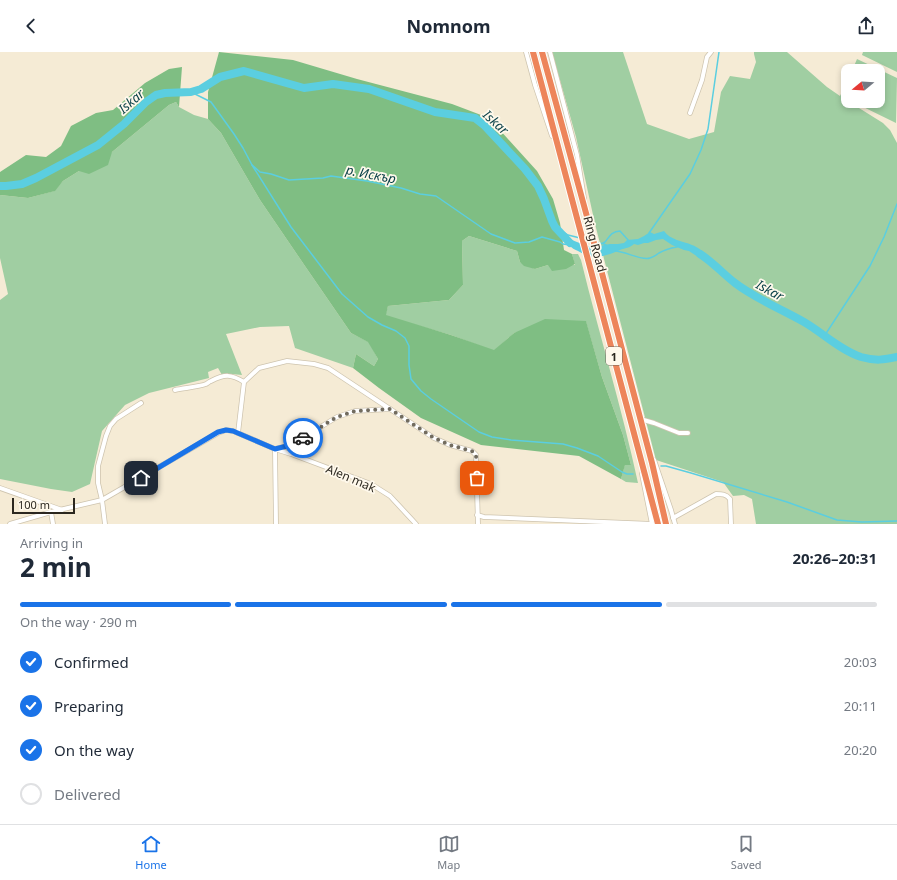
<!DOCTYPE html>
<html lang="en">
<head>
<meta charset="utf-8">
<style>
  :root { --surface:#fff; --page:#f6f6f7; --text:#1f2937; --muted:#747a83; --line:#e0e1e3; --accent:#1a73e8 }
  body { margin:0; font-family:"Noto Sans",sans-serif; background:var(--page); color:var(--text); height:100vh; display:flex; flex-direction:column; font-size:15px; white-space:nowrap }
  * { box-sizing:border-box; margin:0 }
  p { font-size:13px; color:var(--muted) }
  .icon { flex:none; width:22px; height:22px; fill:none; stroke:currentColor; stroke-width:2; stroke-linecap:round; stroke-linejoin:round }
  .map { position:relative; height:472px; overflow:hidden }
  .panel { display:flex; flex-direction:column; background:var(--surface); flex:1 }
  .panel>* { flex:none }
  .needle { width:26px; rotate:252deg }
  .tools { position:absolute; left:841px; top:12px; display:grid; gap:8px }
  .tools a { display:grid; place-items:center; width:44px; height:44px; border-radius:8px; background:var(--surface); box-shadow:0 2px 6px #0003; font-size:20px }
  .scale { position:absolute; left:12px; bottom:10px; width:63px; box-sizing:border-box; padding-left:4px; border:2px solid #2b271f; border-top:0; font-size:11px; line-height:14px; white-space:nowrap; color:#2b271f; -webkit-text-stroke:3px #fff9ec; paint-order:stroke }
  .pin { position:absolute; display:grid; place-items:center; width:34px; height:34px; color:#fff; margin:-17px; border-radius:8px; box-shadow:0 2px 6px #0006 }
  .courier { position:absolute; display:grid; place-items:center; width:40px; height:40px; margin:-20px; border:3px solid #1a73e8; border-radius:50%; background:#fff; color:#222; box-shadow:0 1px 5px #0007 }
  .summary em { font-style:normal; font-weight:700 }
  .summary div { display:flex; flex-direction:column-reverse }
  .summary { display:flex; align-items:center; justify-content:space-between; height:68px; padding:0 20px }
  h1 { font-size:26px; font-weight:700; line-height:30px }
  .bar { display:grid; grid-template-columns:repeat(4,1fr); gap:6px 4px; align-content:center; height:48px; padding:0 20px }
  .bar i { height:5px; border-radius:3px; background:var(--line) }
  .bar .on { background:var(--accent) }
  .bar p { grid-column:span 4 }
  ol { padding:0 20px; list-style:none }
  li { display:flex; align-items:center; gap:12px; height:44px }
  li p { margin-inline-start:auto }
  li .icon { padding:4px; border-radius:50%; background:var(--accent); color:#fff; stroke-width:4 }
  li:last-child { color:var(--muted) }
  li i { width:22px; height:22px; border:2px solid var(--line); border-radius:50% }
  header { display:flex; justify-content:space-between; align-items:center; height:52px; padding:0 20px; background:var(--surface); font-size:18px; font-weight:700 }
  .tabs { display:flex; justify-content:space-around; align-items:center; height:56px; border-top:1px solid var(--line); background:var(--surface); font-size:11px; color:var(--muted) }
  .tabs a { display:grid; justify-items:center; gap:2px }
  .tabs .on { color:var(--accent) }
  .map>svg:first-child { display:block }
  .green { fill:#a0cea2 }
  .forest { fill:#7fbe83 }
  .water { fill:#5bcee0 }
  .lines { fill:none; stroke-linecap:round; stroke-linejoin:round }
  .stream { stroke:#5bcee0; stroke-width:1.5 }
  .river { stroke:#5bcee0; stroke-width:8 }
  .minor-casing { stroke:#cec4af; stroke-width:5.5 }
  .highway-casing { stroke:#fff; stroke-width:8 }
  .minor { stroke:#fff; stroke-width:4 }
  .highway { stroke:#ed855a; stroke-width:6 }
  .done { stroke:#726c5f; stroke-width:4; stroke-dasharray:0 7.2 }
  .route { stroke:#1a73e8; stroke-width:5 }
  .labels { text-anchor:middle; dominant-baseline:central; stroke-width:3.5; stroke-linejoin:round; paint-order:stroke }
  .shield { fill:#fff9ec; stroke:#6b665c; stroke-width:1 }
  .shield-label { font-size:11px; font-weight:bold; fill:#2b271f }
  .street-label { font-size:12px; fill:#2b271f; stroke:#fff9ec }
  .water-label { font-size:13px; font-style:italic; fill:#073e46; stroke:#fff9ec }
</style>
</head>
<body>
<header><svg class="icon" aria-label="back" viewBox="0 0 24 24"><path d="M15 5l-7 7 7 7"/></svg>Nomnom<svg class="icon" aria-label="share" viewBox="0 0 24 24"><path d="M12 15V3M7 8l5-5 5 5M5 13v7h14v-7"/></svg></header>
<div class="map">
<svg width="897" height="472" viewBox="0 0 897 472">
  <rect width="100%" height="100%" fill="#f5ebd5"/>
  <g class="green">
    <polygon points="552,0 623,0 647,72 689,87 714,80 721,40 730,24 750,27 756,10 754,2 754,0 787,0 827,35 840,44 848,27 848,47 843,46 883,71 890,78 897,91 897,472 756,472 752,447 744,443 733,444 723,430 656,408 595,172 576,85"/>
    <polygon points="863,0 897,0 897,20 862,3"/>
    <polygon points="857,7 897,26 896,71 851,49 878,49 878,19 852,19"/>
    <polygon points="176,50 179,55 194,63 208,67 221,81 260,148 307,217 351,281 369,290 378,307 374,314 356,302 353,316 295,296 289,274 260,275 226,282 242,323 232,322 222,323 218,316 208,320 209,326 149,341 125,353 102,379 90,432 72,440 51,437 0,427 0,248 8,242 0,206 0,143 28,146 54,139 63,129 79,119 112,100 169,53"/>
    <path d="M469,184L517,199L520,210L535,217L548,213H575L572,202H578L581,208C599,282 622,356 638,431L626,430L621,427L625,412L631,413L623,383L602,325L586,270L514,281L494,299L451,283L385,264L388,254L449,248L463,233L462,189Z"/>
  </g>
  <g class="forest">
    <polygon points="219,0 293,8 357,27 452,52 489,66 537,119 553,147 560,171 564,198 572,202 575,212 566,217 552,219 548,213 535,217 524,214 520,210 517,199 469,184 462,189 463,233 449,248 388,254 386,263 451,283 494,298 514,281 545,267 586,269 602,325 623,383 631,413 625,413 621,427 579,404 481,393 421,366 379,336 353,316 356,302 374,314 378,307 368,290 351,281 307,217 260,148 221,81 208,67 208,40"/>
    <polygon points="182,15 179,55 176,50 169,53 112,100 108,113 89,122 79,119 63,129 55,139 28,146 0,143 0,120 26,103 46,105 61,94 71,74 96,61 113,58 145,31 169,17"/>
  </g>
  <path class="water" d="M664,179C670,188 683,189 692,193C698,195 705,201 710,205L704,209L689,199L684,198L672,193L663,187L656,188L648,191H644L638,193L634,192C630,196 625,196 620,198C604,205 593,208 578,199C575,198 572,196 570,194C567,191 565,187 562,184L587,194L594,195L610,192H618L624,191L627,188L638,187L644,184L650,180L654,182Z"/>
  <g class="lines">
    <g class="stream">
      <polyline points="191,40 211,50 234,82 243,96 252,113 260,120 271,122 289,128 323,126 331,124 367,129 401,136 420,142 436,144 491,182 515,191 529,190 542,185 560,190 563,192 570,193"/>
      <polyline points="252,113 291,175 342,242 368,265 382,273 396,279 405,286 409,294 409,313 411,327 421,339 431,347 479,380 492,385 511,388 563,392 577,396 598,404 622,420 627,422 633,422"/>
      <polyline points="555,175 559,177 568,183 580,186"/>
      <polyline points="649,181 690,122 701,98 708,77 719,0"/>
      <polyline points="595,190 604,192 606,193"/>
      <path d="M603,191L605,190C609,185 612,179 620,179L629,189"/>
      <path d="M616,199C627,200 642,209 650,206C654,205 656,203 659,201C664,198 671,196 677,195"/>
      <polyline points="825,283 870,214 884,185 897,152"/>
      <polyline points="661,414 666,414 691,421 787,450 837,468 862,470 897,469"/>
    </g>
    <g class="river">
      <polyline points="0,134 6,134 22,132 36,126 98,93 124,72 146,50 156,43 165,41 191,40 201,37 220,25 244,19 304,36 333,32 369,37 435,60 475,66 484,73 525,117 538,134 544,147 552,169 555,175 570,191"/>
      <path d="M700,202C713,210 723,222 735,231C756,247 781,257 804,270C823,281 840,298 861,305C875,309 884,308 897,305"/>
    </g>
    <defs>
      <g id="minor">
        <polyline points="526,0 535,33 552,84"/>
        <polyline points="550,0 577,103 584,146"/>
        <polyline points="690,61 702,28 707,5 711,0"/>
        <path d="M175,338C184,336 198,335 206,332C208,331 210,329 211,329C225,322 231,322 244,330"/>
        <polyline points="640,367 654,371 679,381 688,381"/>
        <polyline points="238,381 244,330 259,316 287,309 314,312 328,316 390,357"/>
        <polyline points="654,408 671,458 675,472"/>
        <polyline points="642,422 652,472"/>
        <polyline points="0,436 62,458"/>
        <polyline points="51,460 53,472"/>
        <polyline points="477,463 484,465 652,472"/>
        <path d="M673,466L716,442C722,442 726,442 730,447L731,472"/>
        <polyline points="10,472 51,460 102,448 218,381 226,378 233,379 275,397 291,393 337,365 355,359 390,357 434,386 450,393 472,399 476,403 478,472"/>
        <polyline points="105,472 102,448 98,431 98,414 106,384 110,374 116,367 141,351"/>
        <polyline points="276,472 275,397 291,402 371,432 390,444 416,472"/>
      </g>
      <g id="highway">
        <polyline points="533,0 658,472"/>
        <polyline points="542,0 589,172 652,411 666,472"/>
      </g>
    </defs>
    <use href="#minor" class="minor-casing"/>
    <use href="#highway" class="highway-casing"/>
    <use href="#minor" class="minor"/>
    <use href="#highway" class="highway"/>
  </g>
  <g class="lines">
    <polyline class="done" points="303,386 337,365 355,359 390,357 434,386 450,393 472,399 476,403 477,426"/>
    <polyline class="route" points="141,426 218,380 226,378 233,379 275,397 291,393 303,386"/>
  </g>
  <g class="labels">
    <rect class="shield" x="606" y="295" width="16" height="18" rx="3"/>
    <g class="shield-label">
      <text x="614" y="304">1</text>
    </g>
    <g class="street-label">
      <text transform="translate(595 192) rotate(75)">Ring Road</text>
      <text transform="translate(351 426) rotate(23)">Alen mak</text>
    </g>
    <g class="water-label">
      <text transform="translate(131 49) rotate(-41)">Iskar</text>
      <text transform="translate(496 70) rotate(42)">Iskar</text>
      <text transform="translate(371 122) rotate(11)">р. Искър</text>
      <text transform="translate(770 238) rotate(29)">Iskar</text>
    </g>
  </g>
</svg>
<div class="tools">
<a><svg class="needle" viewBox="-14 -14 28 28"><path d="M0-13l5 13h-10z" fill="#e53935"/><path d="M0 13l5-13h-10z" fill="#747a83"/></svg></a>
</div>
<div class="scale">100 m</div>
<div class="pin" style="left:477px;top:426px;background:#ea580c"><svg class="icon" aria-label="bag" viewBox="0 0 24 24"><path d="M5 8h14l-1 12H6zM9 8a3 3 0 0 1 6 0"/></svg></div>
<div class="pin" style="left:141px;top:426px;background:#1f2937"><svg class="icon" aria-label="home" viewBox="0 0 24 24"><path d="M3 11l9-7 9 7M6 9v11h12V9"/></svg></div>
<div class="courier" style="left:303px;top:386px"><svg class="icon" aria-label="car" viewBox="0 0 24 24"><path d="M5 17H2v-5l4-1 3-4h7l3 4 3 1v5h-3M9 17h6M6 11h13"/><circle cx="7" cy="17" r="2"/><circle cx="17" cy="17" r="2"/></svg></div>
</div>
<section class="panel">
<div class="summary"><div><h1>2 min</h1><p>Arriving in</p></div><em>20:26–20:31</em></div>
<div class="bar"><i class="on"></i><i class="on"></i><i class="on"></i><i></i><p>On the way · 290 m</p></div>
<ol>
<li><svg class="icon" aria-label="check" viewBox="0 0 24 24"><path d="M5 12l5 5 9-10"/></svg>Confirmed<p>20:03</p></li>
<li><svg class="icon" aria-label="check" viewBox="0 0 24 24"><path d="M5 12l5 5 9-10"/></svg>Preparing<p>20:11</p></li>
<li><svg class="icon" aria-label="check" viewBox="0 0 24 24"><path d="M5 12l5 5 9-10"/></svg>On the way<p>20:20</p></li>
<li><i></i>Delivered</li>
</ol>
</section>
<nav class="tabs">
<a class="on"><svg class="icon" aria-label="home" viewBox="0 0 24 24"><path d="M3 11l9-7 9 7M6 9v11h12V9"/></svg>Home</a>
<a><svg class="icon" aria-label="map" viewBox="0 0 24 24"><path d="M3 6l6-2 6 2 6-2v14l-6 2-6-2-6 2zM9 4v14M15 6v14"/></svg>Map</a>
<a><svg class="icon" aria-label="saved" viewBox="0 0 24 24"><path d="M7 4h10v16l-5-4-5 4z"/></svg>Saved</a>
</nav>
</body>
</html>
